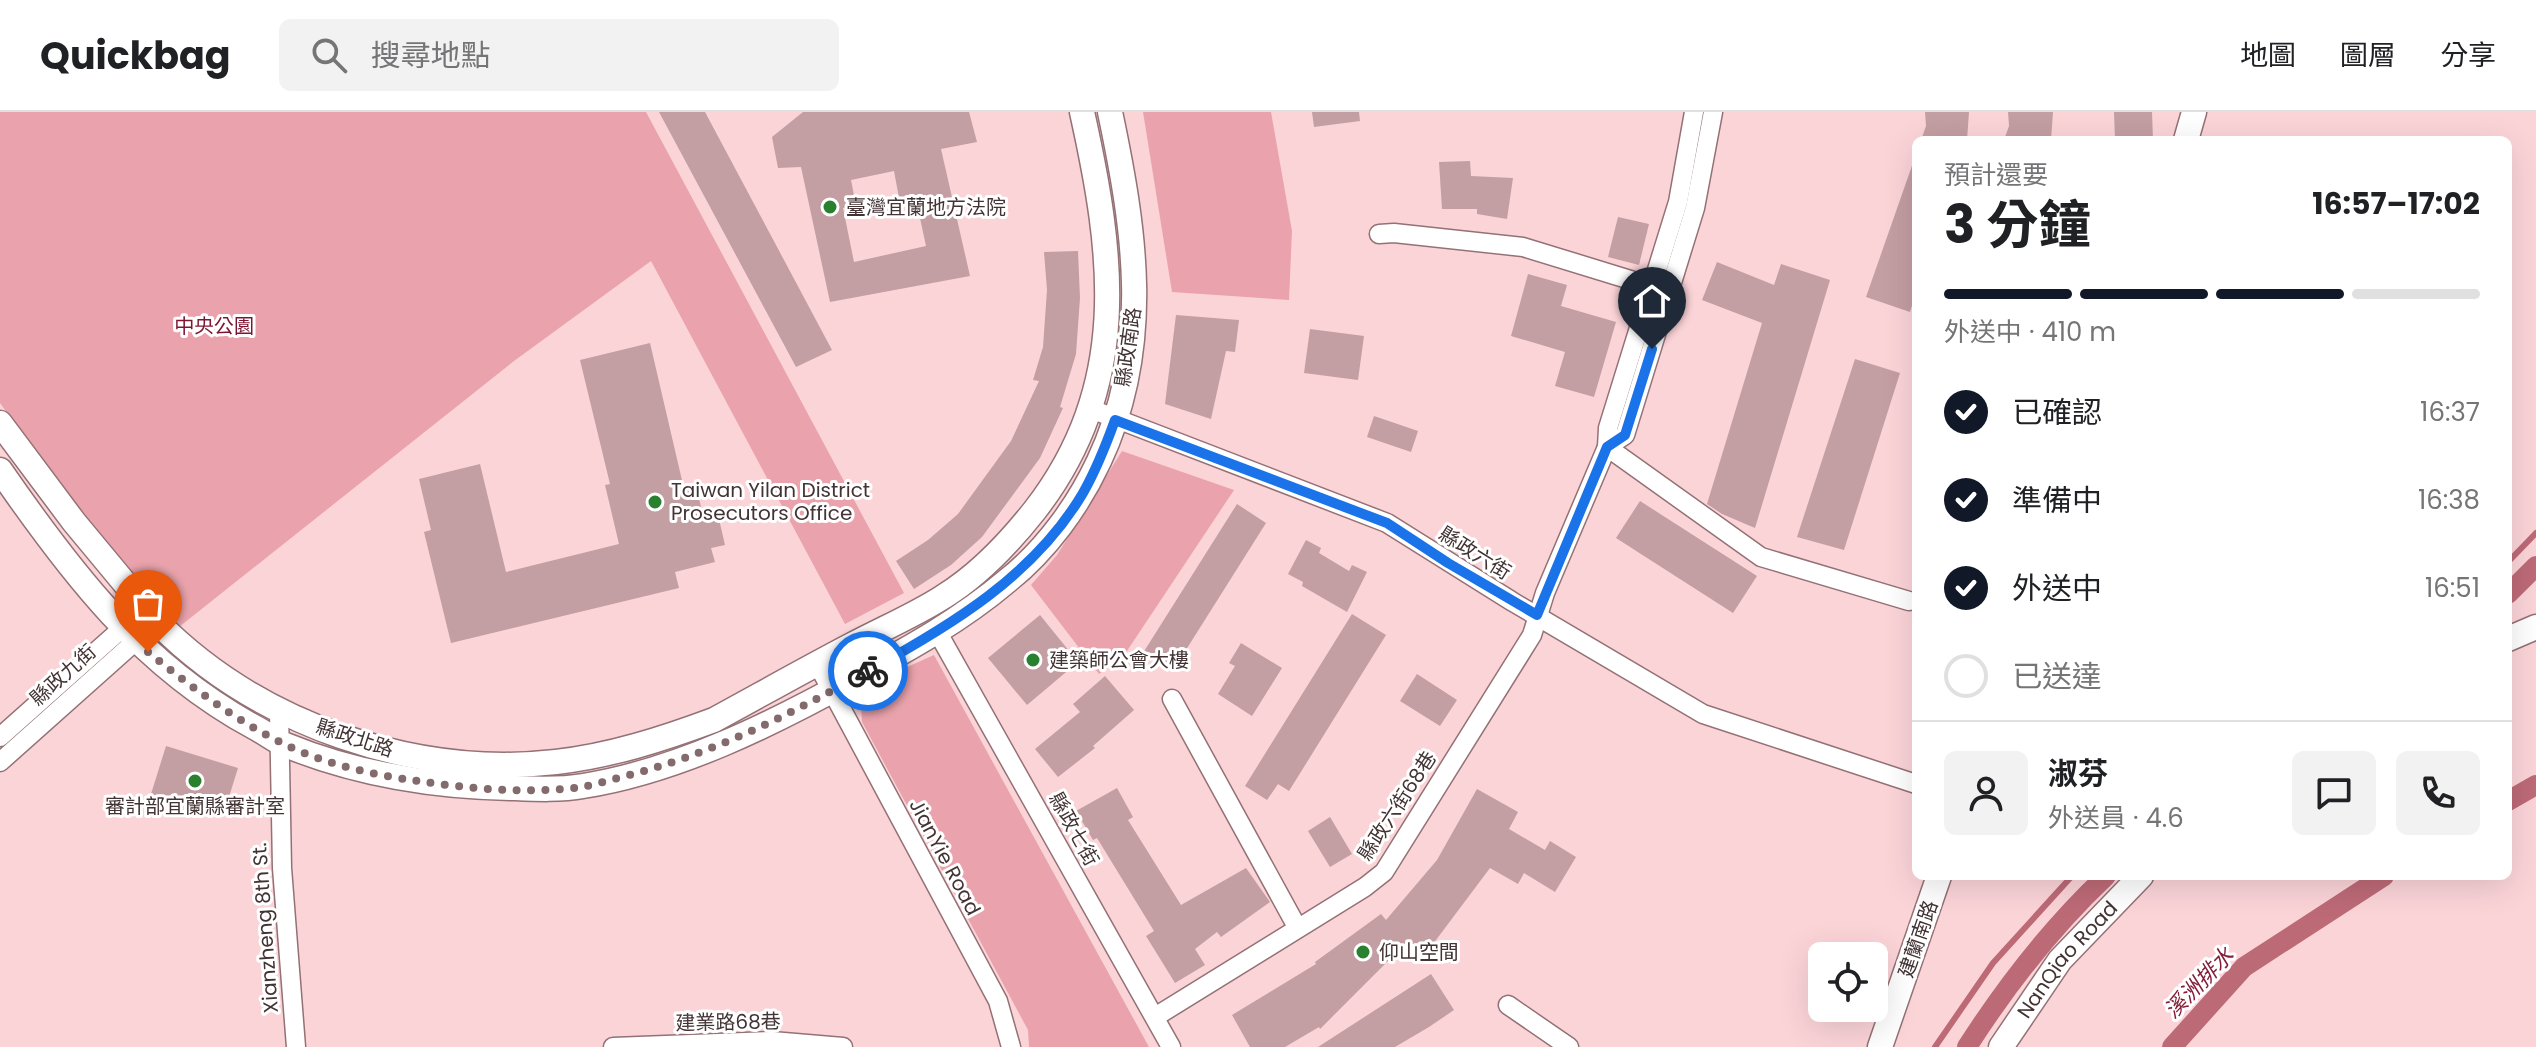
<!DOCTYPE html>
<html lang="zh-TW">
<head>
<meta charset="utf-8">
<style>
  :root { --surface:#fff; --page:#f2f2f2; --text:#202124; --muted:#757577; --line:#e0e0e0; --accent:#111827 }
  body { margin:0; font-family:Poppins,"Noto Sans TC",sans-serif; background:var(--page); color:var(--text); height:100vh; display:flex; flex-direction:column; font-size:30px; white-space:nowrap }
  * { box-sizing:border-box; margin:0 }
  p { font-size:26px; color:var(--muted) }
  .icon { flex:none; width:44px; height:44px; fill:none; stroke:currentColor; stroke-width:2; stroke-linecap:round; stroke-linejoin:round }
  .map { position:relative; flex:1; overflow:hidden }
  .side { position:absolute; left:1912px; top:24px; width:600px; height:744px; display:flex; flex-direction:column; background:var(--surface); border-radius:12px; box-shadow:0 8px 32px #0002 }
  .side>* { flex:none }
  .controls { position:absolute; left:1808px; top:830px; display:grid; gap:16px }
  .controls a { display:grid; place-items:center; width:80px; height:80px; border-radius:12px; background:var(--surface); box-shadow:0 8px 32px #0002; font-size:40px }
  .pin { position:absolute; display:grid; place-items:center; width:68px; height:68px; color:#fff; margin:-82px -34px; border-radius:50% 50% 50% 0; rotate:-45deg; box-shadow:0 0 8px #0007 }
  .pin .icon { rotate:45deg }
  .courier { position:absolute; display:grid; place-items:center; width:80px; height:80px; margin:-40px; border:6px solid #1a73e8; border-radius:50%; background:#fff; color:#222; box-shadow:0 2px 10px #0007 }
  .head em { font-style:normal; font-weight:700 }
  .head div { display:flex; flex-direction:column-reverse }
  .head { display:flex; align-items:center; justify-content:space-between; height:136px; padding:0 32px }
  h1 { font-size:52px; font-weight:700; line-height:60px }
  .bar { display:grid; grid-template-columns:repeat(4,1fr); gap:12px 8px; align-content:center; height:96px; padding:0 32px }
  .bar i { height:10px; border-radius:6px; background:var(--line) }
  .bar .active { background:var(--accent) }
  .bar p { grid-column:span 4 }
  .line { display:flex; align-items:center; gap:20px; padding:0 32px; border-top:2px solid var(--line) }
  .line div { flex:1 }
  .round { display:grid; place-items:center; flex:none; width:84px; height:84px; border-radius:12px; background:var(--page) }
  ol { padding:0 32px; list-style:none }
  li { display:flex; align-items:center; gap:24px; height:88px }
  li p { margin-inline-start:auto }
  li .icon { padding:8px; border-radius:50%; background:var(--accent); color:#fff; stroke-width:4 }
  li:last-child { color:var(--muted) }
  li i { width:44px; height:44px; border:4px solid var(--line); border-radius:50% }
  header { display:flex; align-items:center; gap:48px; box-sizing:border-box; height:112px; padding:0 40px; background:var(--surface); border-bottom:2px solid var(--line) }
  header strong { font-size:38px }
  nav { display:flex; gap:44px; margin-inline-start:auto; font-size:28px }
  .search { width:560px; height:72px; background:var(--page); display:flex; align-items:center; gap:20px; box-sizing:border-box; padding:0 28px; border-radius:12px; color:var(--muted); font-size:30px }
  .map>svg:first-child { display:block }
  .green { fill:#eaa3ac }
  .lines { fill:none; stroke-linecap:round; stroke-linejoin:round }
  .stream { stroke:#bd6a77; stroke-width:6 }
  .canal { stroke:#bd6a77; stroke-width:20 }
  .building { fill:#c39ea2; fill-rule:evenodd }
  .minor-casing { stroke:#937175; stroke-width:21 }
  .tertiary-casing { stroke:#937175; stroke-width:27 }
  .minor { stroke:#fff; stroke-width:18 }
  .tertiary { stroke:#fff; stroke-width:24 }
  .done { stroke:#836b6d; stroke-width:8; stroke-dasharray:0 14.4 }
  .route { stroke:#1a73e8; stroke-width:10 }
  .poi-dot { fill:#298130; stroke:#fff; stroke-width:3 }
  .labels { text-anchor:middle; dominant-baseline:central; stroke-width:6; stroke-linejoin:round; paint-order:stroke }
  .poi-label { font-size:20px; fill:#423334; stroke:#fff; text-anchor:start }
  .park-label { font-size:20px; fill:#7c1532; stroke:#fff }
  .street-label { font-size:20px; fill:#423334; stroke:#fff }
  .water-label { font-size:22px; font-style:italic; fill:#831e38; stroke:#fff }
</style>
</head>
<body>
<header>
<strong>Quickbag</strong>
<div class="search"><svg class="icon" aria-label="search" viewBox="0 0 24 24"><circle cx="10" cy="10" r="6"/><path d="M15 15l6 6"/></svg>搜尋地點</div>
<nav><a>地圖</a><a>圖層</a><a>分享</a></nav>
</header>
<div class="map">
<svg width="2536" height="935" viewBox="0 0 2536 935">
  <rect width="100%" height="100%" fill="#fbd4d8"/>
  <g class="green">
    <polygon points="0,0 646,0 904,481 845,512 651,149 514,249 179,515 149,486 57,373 0,291"/>
    <polygon points="1143,0 1271,0 1292,119 1289,188 1172,180"/>
    <polygon points="1122,339 1234,378 1127,539 1099,562 1031,473 1057,443"/>
    <polygon points="934,543 1149,935 1029,935 1028,918 862,610 860,576"/>
  </g>
  <g class="lines">
    <g class="stream">
      <polyline points="2508,450 2536,421"/>
      <polyline points="1935,935 1993,851 2072,764"/>
    </g>
    <g class="canal">
      <polyline points="2508,482 2536,454"/>
      <polyline points="2508,689 2536,673"/>
      <path d="M1967,935C2006,874 2053,814 2106,764"/>
      <polyline points="2172,935 2244,855 2384,764"/>
    </g>
  </g>
  <g class="building">
    <polygon points="659,0 705,0 832,238 796,255"/>
    <path d="M803,0H969L977,30L941,37L970,164L830,190L801,55L778,56L772,25ZM894,59L899,86L915,83L926,134L854,150L843,96L856,93L851,68Z"/>
    <polygon points="1312,0 1359,0 1360,9 1314,15"/>
    <polygon points="1925,0 1969,0 1967,28 1921,28 1926,14"/>
    <polygon points="2008,0 2053,0 2051,28 2004,28 2009,14"/>
    <polygon points="2114,0 2152,0 2153,28 2115,28"/>
    <polygon points="1914,48 1916,48 1916,181 1910,200 1866,185"/>
    <polygon points="1470,49 1471,64 1513,66 1507,107 1477,102 1477,97 1442,97 1439,50"/>
    <polygon points="1618,105 1649,112 1639,153 1608,145"/>
    <polygon points="1078,139 1080,186 1076,242 1060,295 1063,296 1040,346 982,425 951,453 914,477 896,449 928,428 958,402 1011,329 1039,269 1033,268 1043,235 1047,178 1044,140"/>
    <polygon points="1717,150 1774,173 1781,152 1830,168 1755,416 1722,402 1707,392 1762,211 1702,188"/>
    <polygon points="1528,162 1567,173 1561,194 1616,210 1594,285 1555,274 1565,240 1511,224"/>
    <polygon points="1176,203 1239,208 1235,240 1226,239 1211,307 1165,292"/>
    <polygon points="1310,217 1364,224 1358,268 1304,261"/>
    <polygon points="650,231 684,377 696,374 704,407 718,403 725,433 711,436 715,450 675,460 679,476 451,531 424,420 431,418 419,367 480,352 506,460 619,432 605,373 610,372 580,248"/>
    <polygon points="1855,247 1900,261 1844,438 1797,425"/>
    <polygon points="1374,304 1418,319 1411,340 1367,325"/>
    <polygon points="1640,389 1757,464 1733,501 1616,426"/>
    <polygon points="1237,392 1266,411 1172,560 1143,541"/>
    <polygon points="1306,428 1321,436 1319,441 1349,459 1352,453 1367,460 1347,500 1302,474 1303,470 1288,462"/>
    <polygon points="1352,502 1386,523 1289,679 1278,672 1267,688 1245,674"/>
    <polygon points="1040,503 1078,550 1027,593 988,546"/>
    <polygon points="1241,531 1282,556 1252,604 1218,582 1235,554 1229,551"/>
    <polygon points="1417,562 1457,588 1440,614 1400,589"/>
    <polygon points="1105,564 1134,598 1093,634 1095,636 1058,665 1035,637 1080,600 1073,592"/>
    <polygon points="166,634 238,656 223,704 151,682"/>
    <polygon points="1117,676 1133,705 1128,708 1181,793 1246,756 1270,790 1221,825 1217,820 1195,837 1205,853 1175,871 1146,824 1154,819 1097,726 1093,728 1076,699"/>
    <polygon points="1477,677 1518,700 1509,717 1545,738 1550,729 1576,745 1555,780 1524,761 1518,772 1490,756 1424,844 1408,829 1320,917 1319,915 1285,935 1250,935 1232,903 1316,852 1315,850 1381,802 1386,808 1437,748"/>
    <polygon points="1330,705 1352,742 1330,755 1308,719"/>
    <polygon points="1431,862 1454,898 1429,915 1395,935 1318,935"/>
  </g>
  <g class="lines">
    <defs>
      <g id="minor">
        <polyline points="1379,122 1394,121 1523,135 1663,178"/>
        <polyline points="1091,297 1387,411 1513,490 1703,602 1916,672"/>
        <polyline points="1607,335 1625,323 1695,96 1713,0"/>
        <polyline points="1607,335 1761,445 1909,489"/>
        <polyline points="938,521 1171,935"/>
        <polyline points="817,551 998,889 1011,935"/>
        <polyline points="1172,587 1297,815"/>
        <polyline points="279,598 282,756 296,935"/>
        <polyline points="0,625 145,496"/>
        <polyline points="0,650 157,510"/>
        <polyline points="1508,893 1569,935"/>
        <polyline points="1155,905 1365,775 1384,760 1532,523 1545,481 1607,335 1608,316 1678,90 1694,0"/>
        <polyline points="613,935 772,929 843,935"/>
      </g>
      <g id="tertiary">
        <polyline points="2186,28 2194,0"/>
        <path d="M0,311L74,410L157,510C258,612 414,666 556,650C610,644 663,627 714,608C760,583 806,557 852,533C882,517 915,503 943,485C979,463 1009,431 1035,398C1131,274 1114,144 1082,0"/>
        <path d="M0,358C71,461 142,554 254,615C264,620 273,627 283,632C358,663 435,675 515,676C537,677 561,678 583,674C678,659 774,611 857,565C910,536 961,508 1007,469C1046,438 1078,394 1099,349C1153,234 1135,119 1110,0"/>
        <polyline points="2508,527 2536,515"/>
        <polyline points="1880,935 1939,764"/>
        <path id="s1" d="M2001,935L2060,848L2141,764"/>
      </g>
    </defs>
    <use href="#minor" class="minor-casing"/>
    <use href="#tertiary" class="tertiary-casing"/>
    <use href="#minor" class="minor"/>
    <use href="#tertiary" class="tertiary"/>
  </g>
  <g class="lines">
    <path class="done" d="M148,540C189,573 231,605 278,629C320,651 372,663 418,669C471,677 529,682 582,675C597,672 613,667 629,663C714,641 791,602 868,559"/>
    <path class="route" d="M868,559C950,514 1034,464 1083,381C1096,358 1106,333 1115,308L1387,411L1448,451L1537,503L1607,335L1625,323L1652,237"/>
  </g>
  <g class="poi-dot">
    <circle cx="830" cy="95" r="8"/>
    <circle cx="655" cy="390" r="8"/>
    <circle cx="1033" cy="548" r="8"/>
    <circle cx="195" cy="669" r="8"/>
    <circle cx="1363" cy="840" r="8"/>
  </g>
  <g class="labels">
    <g class="poi-label">
      <text x="846" y="95">臺灣宜蘭地方法院</text>
      <text x="671" y="378">Taiwan Yilan District<tspan x="671" dy="23">Prosecutors Office</tspan></text>
      <text x="1049" y="548">建築師公會大樓</text>
      <text x="195" y="694" text-anchor="middle">審計部宜蘭縣審計室</text>
      <text x="1379" y="840">仰山空間</text>
    </g>
    <g class="park-label">
      <text x="214" y="214">中央公園</text>
    </g>
    <g class="street-label">
      <text transform="translate(1128 235) rotate(-82)">縣政南路</text>
      <text transform="translate(1475 441) rotate(32)">縣政六街</text>
      <text transform="translate(63 563) rotate(-42)">縣政九街</text>
      <text transform="translate(355 626) rotate(18)">縣政北路</text>
      <text transform="translate(1397 694) rotate(-57)">縣政六街68巷</text>
      <text transform="translate(1074 717) rotate(61)">縣政七街</text>
      <text transform="translate(945 745) rotate(62)">JianYie Road</text>
      <text transform="translate(265 816) rotate(-94)">Xianzheng 8th St.</text>
      <text transform="translate(1918 827) rotate(-71)">建蘭南路</text>
      <text stroke="none"><textPath href="#s1" startOffset="110">NanQiao Road</textPath></text>
      <text transform="translate(728 910) rotate(-1)">建業路68巷</text>
    </g>
    <g class="water-label">
      <text transform="translate(2199 871) rotate(-46)">溪洲排水</text>
    </g>
  </g>
</svg>
<div class="controls">
<a><svg class="icon" aria-label="locate" viewBox="0 0 24 24"><circle cx="12" cy="12" r="6"/><path d="M12 2v4M12 18v4M2 12h4M18 12h4"/></svg></a>
</div>
<div class="pin" style="left:148px;top:540px;background:#ea580c"><svg class="icon" aria-label="bag" viewBox="0 0 24 24"><path d="M5 8h14l-1 12H6zM9 8a3 3 0 0 1 6 0"/></svg></div>
<div class="pin" style="left:1652px;top:237px;background:#1f2937"><svg class="icon" aria-label="home" viewBox="0 0 24 24"><path d="M3 11l9-7 9 7M6 9v11h12V9"/></svg></div>
<div class="courier" style="left:868px;top:559px"><svg class="icon" aria-label="bike" viewBox="0 0 24 24"><circle cx="6" cy="16" r="4"/><circle cx="18" cy="16" r="4"/><path d="M6 16l4-8h5l3 8M10 8l3 8H6M13 5h3"/></svg></div>
<section class="side">
<div class="head"><div><h1>3 分鐘</h1><p>預計還要</p></div><em>16:57–17:02</em></div>
<div class="bar"><i class="active"></i><i class="active"></i><i class="active"></i><i></i><p>外送中 · 410 m</p></div>
<ol>
<li><svg class="icon" aria-label="check" viewBox="0 0 24 24"><path d="M5 12l5 5 9-10"/></svg>已確認<p>16:37</p></li>
<li><svg class="icon" aria-label="check" viewBox="0 0 24 24"><path d="M5 12l5 5 9-10"/></svg>準備中<p>16:38</p></li>
<li><svg class="icon" aria-label="check" viewBox="0 0 24 24"><path d="M5 12l5 5 9-10"/></svg>外送中<p>16:51</p></li>
<li><i></i>已送達</li>
</ol>
<div class="line" style="height:144px"><a class="round"><svg class="icon" aria-label="person" viewBox="0 0 24 24"><circle cx="12" cy="8" r="4"/><path d="M4 21q1-7 8-7t8 7"/></svg></a><div><b>淑芬</b><p>外送員 · 4.6</p></div><a class="round"><svg class="icon" aria-label="chat" viewBox="0 0 24 24"><path d="M4 5h16v11H9l-5 4z"/></svg></a><a class="round"><svg class="icon" aria-label="phone" viewBox="0 0 24 24"><path d="M5 4h4l2 5-3 2q2 4 5 5l2-3 5 2v4C11 20 4 13 5 4z"/></svg></a></div>
</section>
</div>
</body>
</html>
